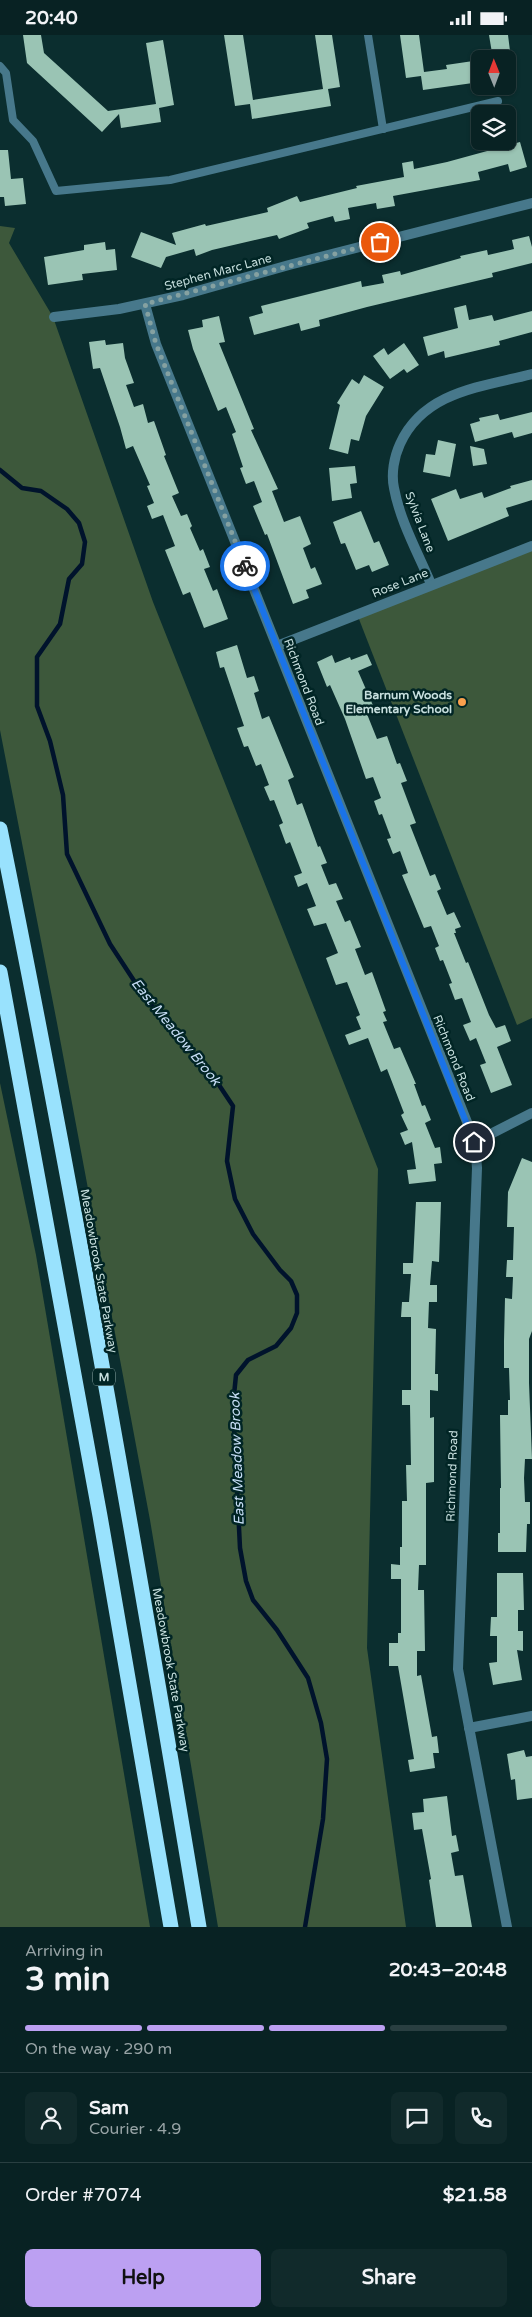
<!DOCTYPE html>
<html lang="en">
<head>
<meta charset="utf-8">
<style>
  :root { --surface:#082223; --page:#112a2b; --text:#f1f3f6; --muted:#98a4a6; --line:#293f41; --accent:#bca0f2 }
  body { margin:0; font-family:"Varela Round",sans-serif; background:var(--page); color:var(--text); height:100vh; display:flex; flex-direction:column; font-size:19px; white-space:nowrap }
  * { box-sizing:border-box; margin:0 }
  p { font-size:16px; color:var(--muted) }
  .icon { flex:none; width:28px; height:28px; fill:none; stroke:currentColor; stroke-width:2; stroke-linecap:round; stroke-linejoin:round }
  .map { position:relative; height:1892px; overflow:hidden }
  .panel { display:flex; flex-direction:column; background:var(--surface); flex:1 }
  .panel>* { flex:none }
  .needle { width:32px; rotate:359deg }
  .tools { position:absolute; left:471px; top:15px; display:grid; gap:10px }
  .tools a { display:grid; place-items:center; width:45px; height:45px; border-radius:8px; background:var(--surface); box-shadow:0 1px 4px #0004,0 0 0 1px var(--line); font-size:25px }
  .pin { position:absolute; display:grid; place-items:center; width:42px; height:42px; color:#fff; margin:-21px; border:2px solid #fff; border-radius:50%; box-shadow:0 1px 5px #0007 }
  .courier { position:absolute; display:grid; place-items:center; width:50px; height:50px; margin:-25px; border:4px solid #1a73e8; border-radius:50%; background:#fff; color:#222; box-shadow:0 1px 6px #0007 }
  .head em { font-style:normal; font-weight:700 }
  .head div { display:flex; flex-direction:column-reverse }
  .head { display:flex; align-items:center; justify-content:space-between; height:85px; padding:0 25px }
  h1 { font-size:32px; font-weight:700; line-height:38px }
  .bar { display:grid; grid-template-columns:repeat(4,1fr); gap:8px 5px; align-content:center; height:60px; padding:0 25px }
  .bar i { height:6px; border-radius:4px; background:var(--line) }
  .bar .current { background:var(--accent) }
  .bar p { grid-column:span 4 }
  .line { display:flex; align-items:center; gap:12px; padding:0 25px; border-top:1px solid var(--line) }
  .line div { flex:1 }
  .round { display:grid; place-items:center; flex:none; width:52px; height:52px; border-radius:8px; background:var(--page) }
  .primary-button { display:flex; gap:10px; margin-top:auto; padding:10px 25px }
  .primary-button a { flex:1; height:58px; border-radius:8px; background:var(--accent); color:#111; font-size:20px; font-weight:700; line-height:58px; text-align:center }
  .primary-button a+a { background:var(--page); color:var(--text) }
  .status { display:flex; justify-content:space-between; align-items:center; height:35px; padding:0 25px; background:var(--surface); direction:ltr }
  .status svg { height:14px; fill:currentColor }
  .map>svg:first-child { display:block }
  .green { fill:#3d583b }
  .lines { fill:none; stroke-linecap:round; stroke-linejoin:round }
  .stream { stroke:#00132c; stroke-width:4.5 }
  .building { fill:#9ac4b4 }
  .service { stroke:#47788b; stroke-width:8 }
  .minor { stroke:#47788b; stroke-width:10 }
  .motorway { stroke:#99e2fd; stroke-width:15 }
  .done { stroke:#85a1a1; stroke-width:5; stroke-dasharray:0 9 }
  .route { stroke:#1a73e8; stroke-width:6 }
  .poi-dot { fill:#f9a04d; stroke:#012525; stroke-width:2 }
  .labels { text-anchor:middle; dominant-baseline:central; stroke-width:5; stroke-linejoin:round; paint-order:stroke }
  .shield { fill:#012525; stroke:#8ca7a6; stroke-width:1 }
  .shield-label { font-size:11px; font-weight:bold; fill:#c7dfde }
  .street-label { font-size:12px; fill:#c7dfde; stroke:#012525 }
  .poi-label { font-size:12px; font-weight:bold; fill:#c7dfde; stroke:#012525; text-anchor:end }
  .water-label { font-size:14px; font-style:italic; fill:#c6ddf5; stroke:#012525 }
</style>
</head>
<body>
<div class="status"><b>20:40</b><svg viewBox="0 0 49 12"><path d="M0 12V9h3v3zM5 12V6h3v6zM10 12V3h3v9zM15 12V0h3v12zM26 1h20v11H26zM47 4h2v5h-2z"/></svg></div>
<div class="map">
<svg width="532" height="1892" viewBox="0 0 532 1892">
  <rect width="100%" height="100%" fill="#0b2e2f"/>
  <g class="green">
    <polygon points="0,191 15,193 9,208 53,282 153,567 378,1134 367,1613 406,1892 218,1892 150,1485 57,988 0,695"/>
    <polygon points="532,511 532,983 517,990 357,579"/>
    <polygon points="0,1048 36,1220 150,1892 0,1892"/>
  </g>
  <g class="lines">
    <polyline class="stream" points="0,435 22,453 41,456 67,474 79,488 85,507 82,529 69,544 60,589 37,622 37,671 50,706 63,760 67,819 110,909 146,964 215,1044 233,1071 227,1126 235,1164 253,1199 280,1235 291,1246 297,1260 297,1278 291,1293 276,1311 248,1325 236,1340 233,1370 240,1513 246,1546 253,1565 277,1595 308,1643 321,1688 327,1724 323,1784 305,1892"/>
  </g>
  <g class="building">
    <polygon points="23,0 41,0 44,18 108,76 156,69 146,8 163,5 174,70 159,73 161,87 121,93 119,79 102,97 27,28"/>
    <polygon points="224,0 243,0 253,65 323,54 315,0 332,0 340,52 328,54 331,71 252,84 250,69 235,71"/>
    <polygon points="400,0 419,0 424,37 447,34 446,30 480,25 480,47 423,55 421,41 406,43"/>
    <polygon points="489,0 508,0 511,24 493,24"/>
    <polygon points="520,107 527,132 510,137 508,129 478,137 480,145 393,161 395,171 377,174 376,168 348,173 350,184 335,187 333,181 307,188 309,193 279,204 277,200 212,215 196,221 194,214 166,222 161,233 131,222 141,197 176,210 172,198 205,189 206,191 268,177 267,173 297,161 300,167 357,153 356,151 404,142 402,128 413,126 414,134 447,127"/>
    <polygon points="0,115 8,115 11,144 23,143 26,169 5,171 4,162 0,162"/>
    <polygon points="529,201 532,212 532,228 492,238 493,242 367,272 319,285 320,291 301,296 299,288 254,300 249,282 263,278 261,271 361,246 362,252 384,248 382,240 400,236 401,240 461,223 460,221 487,215 488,220 514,214 512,205"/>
    <polygon points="105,207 106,215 115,214 117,235 82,239 83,245 48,250 44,222 84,215 84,210"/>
    <polygon points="466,270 469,285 492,280 494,286 532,276 532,297 499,306 500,310 445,323 444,316 428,321 423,302 458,293 454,273"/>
    <polygon points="219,281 225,307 219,308 254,394 251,395 278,454 272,456 284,487 300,481 311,509 303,513 311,534 315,532 322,549 306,555 309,563 293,569 267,499 265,500 253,471 262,467 254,446 246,449 240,433 243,432 232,399 236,397 226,372 218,376 193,314 188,295 203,292 202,285"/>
    <polygon points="105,305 106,310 123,308 125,323 134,348 126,350 134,372 143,369 148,388 154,386 166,420 164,421 179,458 172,461 181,481 187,479 192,491 190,493 200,516 203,514 210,532 204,534 213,556 217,554 228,584 204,593 190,557 183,560 165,515 175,511 163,480 152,484 147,471 154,468 147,451 150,450 133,411 126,414 120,392 100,333 93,334 89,307"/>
    <polygon points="404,308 419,330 407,338 404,334 390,344 373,321 384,313 388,320"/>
    <polygon points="364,340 384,352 366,381 359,406 351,404 348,419 329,414 340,370 337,368 352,344 359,349"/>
    <polygon points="532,377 532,398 514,403 512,397 475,407 470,389 480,386 479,383 498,379 500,385"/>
    <polygon points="438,405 456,409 450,442 423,437 426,419 435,420"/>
    <polygon points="470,411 484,414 487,429 473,431"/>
    <polygon points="355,431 357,448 350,449 352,463 332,466 329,433"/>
    <polygon points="532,445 532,465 506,473 509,481 448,506 431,464 456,454 460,464 482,457 484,463 511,453 510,451"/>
    <polygon points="361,476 374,508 379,506 389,530 372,537 369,530 356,535 345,508 341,509 333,487"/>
    <polygon points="237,610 247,643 254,641 259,656 254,658 262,684 269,681 294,742 288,745 297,770 302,768 318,812 320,811 327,828 321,830 329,850 336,848 343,864 336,866 345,887 350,885 361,912 355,914 365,940 372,937 386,976 383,977 387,986 383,987 394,1014 400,1012 416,1049 414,1049 422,1071 425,1070 431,1085 425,1088 435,1113 440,1112 442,1128 434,1129 436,1146 409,1149 407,1135 416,1134 412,1107 405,1110 400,1098 408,1095 401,1080 404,1078 387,1034 381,1037 368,1003 349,1010 345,1000 361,994 356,982 360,980 347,947 336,950 326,923 338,918 326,888 314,891 307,874 316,871 307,848 298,852 294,841 302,838 290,807 286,809 279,790 283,788 274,765 270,766 264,752 269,750 261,729 256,731 248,711 244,712 237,693 244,691 224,632 220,633 216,617"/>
    <polygon points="367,619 372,630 358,636 375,675 367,679 377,704 387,701 397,729 400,728 407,746 401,748 416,788 410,790 430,841 435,839 441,854 437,856 447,880 454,877 461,892 455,894 456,898 454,898 466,928 468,927 489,980 496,993 505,990 511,1006 497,1012 512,1050 491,1058 480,1030 486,1028 476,1003 470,1006 463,990 471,987 462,963 455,965 449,949 452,948 443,925 440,926 435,913 439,911 431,891 424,893 402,840 408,838 400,816 393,819 387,804 391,803 382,779 379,780 374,766 381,763 373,742 366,744 345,684 330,650 327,652 317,627 332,620 335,628 350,622 351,625"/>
    <polygon points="522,1123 532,1127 532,1296 529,1304 529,1348 532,1424 525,1424 524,1443 525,1467 530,1467 530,1489 527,1489 526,1517 498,1517 498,1498 500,1498 500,1453 501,1453 500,1380 508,1380 508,1365 510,1365 509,1333 504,1333 504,1306 505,1263 512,1264 513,1242 506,1242 507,1225 513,1225 514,1192 507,1192 508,1157"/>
    <polygon points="416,1167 441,1167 439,1227 432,1226 430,1250 437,1250 437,1267 429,1267 428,1293 436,1294 435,1339 438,1339 438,1356 430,1355 430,1383 434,1382 434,1447 426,1448 426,1530 419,1530 418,1555 424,1555 425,1616 417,1616 417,1641 421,1640 432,1702 437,1701 439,1718 433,1718 435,1733 410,1737 408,1725 414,1724 398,1631 389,1631 389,1608 398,1608 398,1598 401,1598 401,1544 391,1544 391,1529 400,1530 400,1512 402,1512 402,1466 407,1466 406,1430 411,1430 410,1370 402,1370 402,1355 411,1355 411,1282 401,1282 402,1267 409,1267 411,1239 403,1239 403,1228 413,1228"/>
    <polygon points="497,1538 523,1538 524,1575 518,1575 518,1596 523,1596 523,1616 517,1615 522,1645 493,1650 489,1628 497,1627 497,1601 490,1601 491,1582 497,1582"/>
    <polygon points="524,1715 526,1722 532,1721 532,1763 517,1765 515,1744 511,1745 507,1719"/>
    <polygon points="447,1761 452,1801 456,1800 459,1816 451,1818 455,1841 463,1840 472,1892 436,1892 429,1845 431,1844 422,1794 414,1795 412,1778 424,1777 423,1764"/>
  </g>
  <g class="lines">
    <g class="service">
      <polyline points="368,0 383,94"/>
      <polyline points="0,31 6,38 13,85 33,106 56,156 170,145 498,66"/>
    </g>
    <g class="minor">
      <polyline points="145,269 156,309 475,1107 477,1133 458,1634 507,1892"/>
      <polyline points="54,282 119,274 183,260 289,230 532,168"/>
      <path d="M431,549C418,518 400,486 394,453C391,439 394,422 400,409C424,356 482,352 532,339"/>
      <polyline points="277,611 532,511"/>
      <polyline points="475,1107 532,1078"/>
      <polyline points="469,1693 532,1681"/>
    </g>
    <g class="motorway">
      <path d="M0,794C74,1159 138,1525 199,1892"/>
      <polyline points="0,937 100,1481 171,1892"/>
    </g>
  </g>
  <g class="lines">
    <polyline class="done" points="245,531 156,309 145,269 380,207"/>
    <polyline class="route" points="245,531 474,1107"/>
  </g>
  <circle class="poi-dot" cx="462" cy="667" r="5"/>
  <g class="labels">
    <rect class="shield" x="93" y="1333.5" width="22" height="17" rx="4"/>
    <g class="shield-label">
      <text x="104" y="1342">M</text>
    </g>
    <g class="street-label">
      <text transform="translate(218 237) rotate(-15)">Stephen Marc Lane</text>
      <text transform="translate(420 487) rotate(69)">Sylvia Lane</text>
      <text transform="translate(400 548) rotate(-22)">Rose Lane</text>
      <text transform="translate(304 647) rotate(69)">Richmond Road</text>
      <text transform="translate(454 1023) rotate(68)">Richmond Road</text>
      <text transform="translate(99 1236) rotate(80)">Meadowbrook State Parkway</text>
      <text transform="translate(452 1441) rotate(-88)">Richmond Road</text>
      <text transform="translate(171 1635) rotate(80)">Meadowbrook State Parkway</text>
    </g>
    <g class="poi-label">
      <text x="452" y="660">Barnum Woods<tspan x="452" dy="14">Elementary School</tspan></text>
    </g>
    <g class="water-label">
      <text transform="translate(176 997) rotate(51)">East Meadow Brook</text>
      <text transform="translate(237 1424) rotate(-92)">East Meadow Brook</text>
    </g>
  </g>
</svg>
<div class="tools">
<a><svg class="needle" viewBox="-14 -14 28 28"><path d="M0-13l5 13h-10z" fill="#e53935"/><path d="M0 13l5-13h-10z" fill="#98a4a6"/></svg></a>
<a><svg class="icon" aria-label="layers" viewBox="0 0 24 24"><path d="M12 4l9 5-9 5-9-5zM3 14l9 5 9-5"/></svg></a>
</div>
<div class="pin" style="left:380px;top:207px;background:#ea580c"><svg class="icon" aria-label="bag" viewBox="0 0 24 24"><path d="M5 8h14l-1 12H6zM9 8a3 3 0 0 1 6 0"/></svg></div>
<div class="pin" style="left:474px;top:1107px;background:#1f2937"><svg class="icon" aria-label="home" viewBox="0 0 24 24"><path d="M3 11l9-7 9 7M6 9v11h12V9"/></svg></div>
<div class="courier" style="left:245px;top:531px"><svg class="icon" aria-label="bike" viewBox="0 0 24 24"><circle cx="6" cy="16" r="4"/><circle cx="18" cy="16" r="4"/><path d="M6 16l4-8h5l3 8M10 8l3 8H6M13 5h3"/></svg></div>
</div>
<section class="panel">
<div class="head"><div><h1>3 min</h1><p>Arriving in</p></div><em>20:43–20:48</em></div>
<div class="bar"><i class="current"></i><i class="current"></i><i class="current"></i><i></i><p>On the way · 290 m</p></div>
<div class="line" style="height:90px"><a class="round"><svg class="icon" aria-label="person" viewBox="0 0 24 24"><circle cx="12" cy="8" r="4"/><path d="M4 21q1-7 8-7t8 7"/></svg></a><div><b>Sam</b><p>Courier · 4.9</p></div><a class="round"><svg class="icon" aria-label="chat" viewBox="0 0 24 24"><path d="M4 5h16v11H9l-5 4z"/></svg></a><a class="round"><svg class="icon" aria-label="phone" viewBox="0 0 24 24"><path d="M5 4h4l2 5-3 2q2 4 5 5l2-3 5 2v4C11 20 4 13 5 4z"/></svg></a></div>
<div class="line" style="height:65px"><div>Order #7074</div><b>$21.58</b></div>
<div class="primary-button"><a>Help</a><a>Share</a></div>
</section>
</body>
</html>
